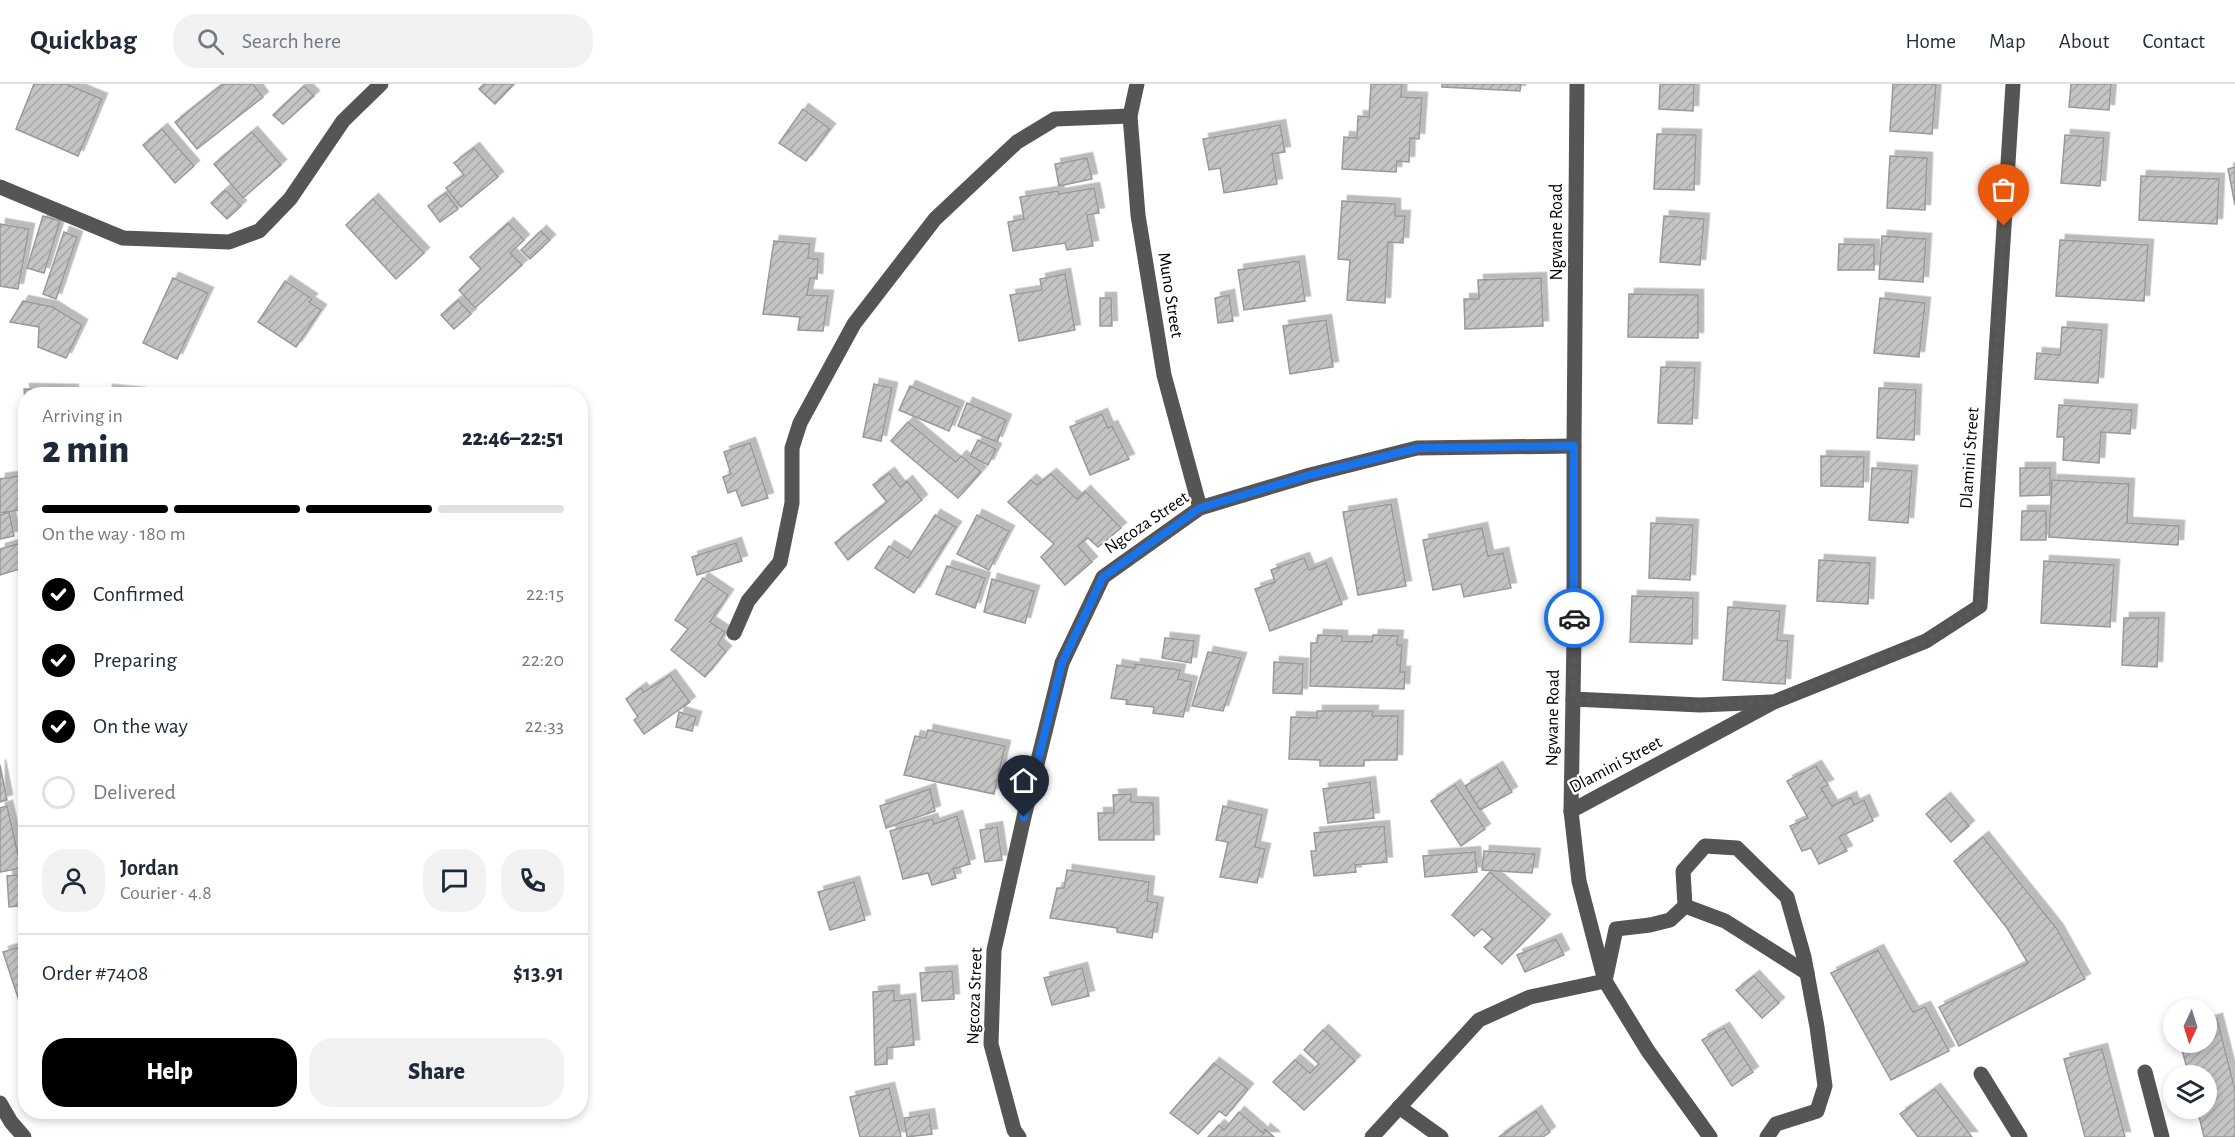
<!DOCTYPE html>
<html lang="en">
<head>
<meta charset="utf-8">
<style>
  :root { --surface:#fff; --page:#f2f2f3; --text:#1f2937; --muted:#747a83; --line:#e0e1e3; --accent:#000 }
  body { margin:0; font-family:"Alegreya Sans",sans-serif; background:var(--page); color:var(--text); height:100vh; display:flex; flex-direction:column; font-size:22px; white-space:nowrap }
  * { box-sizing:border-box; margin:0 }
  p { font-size:20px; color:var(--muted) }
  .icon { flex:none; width:33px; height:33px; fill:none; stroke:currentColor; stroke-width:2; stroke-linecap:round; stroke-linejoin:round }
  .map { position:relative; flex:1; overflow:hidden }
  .sheet { position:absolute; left:18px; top:303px; width:570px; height:732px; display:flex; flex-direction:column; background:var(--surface); border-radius:24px; box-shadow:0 3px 9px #0003 }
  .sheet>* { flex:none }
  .needle { width:39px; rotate:184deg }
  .controls { position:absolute; left:2163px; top:915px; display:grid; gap:12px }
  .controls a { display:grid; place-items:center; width:54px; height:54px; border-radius:50%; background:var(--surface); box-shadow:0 3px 9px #0003; font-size:30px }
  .pin { position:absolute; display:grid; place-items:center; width:51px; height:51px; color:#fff; margin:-62px -26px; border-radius:50% 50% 50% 0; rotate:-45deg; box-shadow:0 0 6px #0007 }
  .pin .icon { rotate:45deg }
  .courier { position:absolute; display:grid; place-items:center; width:60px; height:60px; margin:-30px; border:4px solid #1a73e8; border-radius:50%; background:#fff; color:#222; box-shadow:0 2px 8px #0007 }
  .head em { font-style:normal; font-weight:800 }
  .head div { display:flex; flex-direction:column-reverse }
  .head { display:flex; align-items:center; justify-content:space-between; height:102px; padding:0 24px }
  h1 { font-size:39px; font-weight:800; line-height:45px }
  .bar { display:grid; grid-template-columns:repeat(4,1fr); gap:9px 6px; align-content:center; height:72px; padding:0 24px }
  .bar i { height:8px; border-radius:4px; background:var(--line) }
  .bar .on { background:var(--accent) }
  .bar p { grid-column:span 4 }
  .line { display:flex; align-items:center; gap:15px; padding:0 24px; border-top:2px solid var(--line) }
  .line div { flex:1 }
  .round { display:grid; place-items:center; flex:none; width:63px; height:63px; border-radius:24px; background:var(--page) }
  ol { padding:0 24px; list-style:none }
  li { display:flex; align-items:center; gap:18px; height:66px }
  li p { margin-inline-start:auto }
  li .icon { padding:6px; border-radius:50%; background:var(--accent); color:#fff; stroke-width:4 }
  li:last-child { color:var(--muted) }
  li i { width:33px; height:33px; border:3px solid var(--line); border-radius:50% }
  .cta { display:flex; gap:12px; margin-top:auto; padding:12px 24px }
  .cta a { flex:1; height:69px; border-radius:24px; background:var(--accent); color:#fff; font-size:24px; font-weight:800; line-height:69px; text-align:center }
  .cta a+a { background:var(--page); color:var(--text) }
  header { display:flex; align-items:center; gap:36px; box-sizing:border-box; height:84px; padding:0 30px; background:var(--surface); border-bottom:2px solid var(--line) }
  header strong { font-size:28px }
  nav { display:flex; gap:33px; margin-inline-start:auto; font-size:21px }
  .search { width:420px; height:54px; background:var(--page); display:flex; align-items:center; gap:15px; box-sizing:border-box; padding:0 21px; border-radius:24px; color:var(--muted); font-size:22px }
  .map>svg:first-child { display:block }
  .building { fill:url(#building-hatch); stroke:#999; stroke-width:1.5; filter:url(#shadow) }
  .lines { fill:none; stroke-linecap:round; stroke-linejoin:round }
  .minor { stroke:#555; stroke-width:15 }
  .done { stroke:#595959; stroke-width:6; stroke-dasharray:0 10.8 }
  .route { stroke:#1a73e8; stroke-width:8 }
  .labels { text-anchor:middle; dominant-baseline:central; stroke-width:4.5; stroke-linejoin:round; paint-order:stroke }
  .street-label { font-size:18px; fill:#000; stroke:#fff }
</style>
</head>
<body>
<header>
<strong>Quickbag</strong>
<div class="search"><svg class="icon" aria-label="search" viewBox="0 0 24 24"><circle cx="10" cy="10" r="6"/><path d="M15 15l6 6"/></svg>Search here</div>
<nav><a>Home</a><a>Map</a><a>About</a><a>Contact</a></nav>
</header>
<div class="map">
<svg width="2235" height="1053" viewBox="0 0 2235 1053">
  <defs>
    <pattern id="building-hatch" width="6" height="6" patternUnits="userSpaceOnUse" patternTransform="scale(1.5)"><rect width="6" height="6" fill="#c4c4c4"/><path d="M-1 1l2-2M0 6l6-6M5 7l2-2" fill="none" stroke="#a7a7a7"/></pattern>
    <filter id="shadow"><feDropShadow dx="5.5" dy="-5.5" stdDeviation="0" flood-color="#0004"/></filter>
  </defs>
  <rect width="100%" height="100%" fill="#fff"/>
  <g class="building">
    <polygon points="34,0 66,0 102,15 78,72 16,45"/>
    <polygon points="223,0 253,0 263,13 197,65 175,38"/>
    <polygon points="484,0 514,0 495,20 479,5"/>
    <polygon points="1371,0 1402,0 1401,13 1422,14 1419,55 1410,54 1409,78 1397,77 1396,88 1342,85 1344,53 1357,54 1358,32 1369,33"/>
    <polygon points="1442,0 1521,0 1520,7 1442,3"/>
    <polygon points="1660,0 1694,0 1693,27 1659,25"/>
    <polygon points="1893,0 1936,0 1932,50 1890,47"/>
    <polygon points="2071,0 2111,0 2109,26 2069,23"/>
    <polygon points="304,2 314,12 283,40 273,31"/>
    <polygon points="803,25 830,45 806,77 779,59"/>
    <polygon points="1280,41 1285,68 1272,70 1277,100 1224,109 1220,84 1209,86 1203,55"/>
    <polygon points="162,45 194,82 175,99 143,61"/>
    <polygon points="252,48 281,81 243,114 214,80"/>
    <polygon points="1657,50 1696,51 1694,106 1654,105"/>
    <polygon points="2065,51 2104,54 2100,102 2061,99"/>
    <polygon points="474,64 498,93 461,123 446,104 464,91 454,79"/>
    <polygon points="1890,72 1927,74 1925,126 1887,124"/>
    <polygon points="1087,74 1092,95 1059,102 1055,80"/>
    <polygon points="2235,83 2235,121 2228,85"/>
    <polygon points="2141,92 2219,95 2217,140 2139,136"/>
    <polygon points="1094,104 1099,129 1087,131 1093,162 1067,166 1065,159 1013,167 1008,138 1024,135 1020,113 1058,107 1059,110"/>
    <polygon points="225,106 241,122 227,135 211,119"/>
    <polygon points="446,109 458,125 440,138 428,122"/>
    <polygon points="373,115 424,169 396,195 346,141"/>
    <polygon points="1342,117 1395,120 1395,132 1405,132 1403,159 1388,158 1385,219 1347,216 1350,176 1338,175"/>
    <polygon points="43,132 60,137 44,189 27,184"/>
    <polygon points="1664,132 1704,135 1700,181 1660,178"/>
    <polygon points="508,139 524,156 510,169 522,181 475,224 459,206 481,185 470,173"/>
    <polygon points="0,140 29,145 18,205 0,202"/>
    <polygon points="541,147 550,156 530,175 521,166"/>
    <polygon points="64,148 77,153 56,215 43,210"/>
    <polygon points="1882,152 1926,155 1923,198 1879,195"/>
    <polygon points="2060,156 2148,161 2144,217 2056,212"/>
    <polygon points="774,157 810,160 808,174 818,175 817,195 810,194 807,211 828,212 823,247 798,246 800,233 763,230"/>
    <polygon points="1839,160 1874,161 1874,186 1838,186"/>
    <polygon points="1299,177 1305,217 1244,226 1238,186"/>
    <polygon points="1065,190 1075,246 1019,257 1010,211 1042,206 1040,195"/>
    <polygon points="173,194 208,209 177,275 143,259"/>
    <polygon points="1541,194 1543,242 1465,245 1464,215 1479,215 1478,196"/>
    <polygon points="285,197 312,215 309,218 321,226 296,263 258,238"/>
    <polygon points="1629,210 1698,211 1698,254 1628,253"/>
    <polygon points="1229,211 1233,237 1218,239 1215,214"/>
    <polygon points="1100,214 1111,214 1112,242 1100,242"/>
    <polygon points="1880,214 1925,219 1919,273 1874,269"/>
    <polygon points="458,216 471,230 454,245 441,231"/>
    <polygon points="23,217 53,223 82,241 66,274 38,263 39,243 10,238"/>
    <polygon points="1326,236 1333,283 1290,290 1283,242"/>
    <polygon points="2062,243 2102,246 2098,299 2035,295 2037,269 2060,271"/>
    <polygon points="1661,283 1695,284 1692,340 1658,339"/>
    <polygon points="874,300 892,304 881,357 863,353"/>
    <polygon points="910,302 959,323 949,347 899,326"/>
    <polygon points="1879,304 1916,306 1914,356 1877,354"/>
    <polygon points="24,305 73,306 72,310 26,310 26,325"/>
    <polygon points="107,306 140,309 140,310 107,310"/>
    <polygon points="967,319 1006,336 997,358 958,342"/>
    <polygon points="2059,321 2132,326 2130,350 2101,348 2099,379 2063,376 2064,353 2057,353"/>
    <polygon points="1102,330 1108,344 1112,342 1129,375 1090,391 1070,343"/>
    <polygon points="908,338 956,378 961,372 981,388 958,414 891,357"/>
    <polygon points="978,356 996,365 988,381 970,372"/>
    <polygon points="750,359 768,414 742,422 736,406 728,409 723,393 731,390 724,368"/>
    <polygon points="1821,372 1864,373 1863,403 1821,402"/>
    <polygon points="1872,384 1912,387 1908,439 1869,436"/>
    <polygon points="2020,384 2050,384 2050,411 2020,412"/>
    <polygon points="889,389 900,403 907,397 922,416 848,476 835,459 887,418 873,401"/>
    <polygon points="1051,390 1077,415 1085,407 1121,444 1098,463 1088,454 1078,462 1092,478 1065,501 1041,473 1054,460 1008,418 1031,396 1037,401"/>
    <polygon points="26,391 26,425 0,429 0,395"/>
    <polygon points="2052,396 2129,400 2127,439 2179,442 2178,461 2049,453"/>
    <polygon points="1391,420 1406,502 1358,511 1343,428"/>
    <polygon points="2022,427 2046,427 2046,456 2021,456"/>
    <polygon points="9,428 14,452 0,455 0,431"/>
    <polygon points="935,431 956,443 914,509 875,484 889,462 908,474"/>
    <polygon points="977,431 1009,447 989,486 957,470"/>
    <polygon points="1651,439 1693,441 1690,496 1649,494"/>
    <polygon points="1482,444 1488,472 1503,469 1511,504 1464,513 1461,500 1433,506 1423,456"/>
    <polygon points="21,459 26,471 26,483 0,491 0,465"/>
    <polygon points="736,459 742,477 697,491 692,473"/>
    <polygon points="1304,474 1309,486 1326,479 1342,520 1270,547 1255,505 1275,498 1271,486"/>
    <polygon points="1819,476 1870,479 1868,520 1817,517"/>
    <polygon points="2044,477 2114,481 2110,543 2041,539"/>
    <polygon points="947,482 985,494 975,524 936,510"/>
    <polygon points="703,494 728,511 710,538 725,548 718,560 726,567 705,593 671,566 688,545 675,536"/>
    <polygon points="992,495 1034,507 1025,539 984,528"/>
    <polygon points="1632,512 1693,514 1692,560 1630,558"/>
    <polygon points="1728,523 1780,527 1777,556 1788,557 1785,600 1723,596"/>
    <polygon points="2124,534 2159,534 2157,583 2122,581"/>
    <polygon points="1318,551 1342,552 1342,557 1372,558 1373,551 1398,552 1397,561 1402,561 1400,588 1405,588 1404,605 1310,602 1311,559 1317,559"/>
    <polygon points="1165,554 1194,557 1191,579 1162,574"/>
    <polygon points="1208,568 1241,574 1223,627 1192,622"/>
    <polygon points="1274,578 1303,580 1302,610 1273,609"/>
    <polygon points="1135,580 1180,586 1178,595 1192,598 1183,633 1153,629 1154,623 1126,620 1127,616 1111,614 1117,581 1135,584"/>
    <polygon points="670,591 690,618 644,650 634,636 638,633 626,615 641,604 644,608"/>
    <polygon points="1317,627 1373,627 1372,632 1398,632 1397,676 1364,676 1364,682 1320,682 1320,676 1289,675 1291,633 1317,634"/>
    <polygon points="679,628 696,633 692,647 676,643"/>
    <polygon points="928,646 1005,662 994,710 904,691 915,652 926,654"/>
    <polygon points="0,681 7,716 0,718"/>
    <polygon points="1816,682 1828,701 1821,704 1832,722 1851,713 1854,721 1864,716 1873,737 1839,753 1847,767 1819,780 1811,764 1802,767 1790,742 1808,734 1787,697"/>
    <polygon points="1497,683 1512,708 1480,726 1465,702"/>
    <polygon points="1370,698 1374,734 1328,739 1323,705"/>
    <polygon points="1455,701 1485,745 1461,762 1431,717"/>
    <polygon points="930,705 935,727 886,744 880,722"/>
    <polygon points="1131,710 1131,718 1153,719 1154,756 1099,756 1098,729 1114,729 1113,711"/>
    <polygon points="1945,714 1969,742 1951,758 1926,730"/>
    <polygon points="7,722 21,784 0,788 0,724"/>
    <polygon points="1223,722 1262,731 1255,763 1265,765 1257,799 1220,793 1228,758 1216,756"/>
    <polygon points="957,732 970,780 953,785 956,794 932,801 928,789 903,795 890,747 932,735 934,740"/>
    <polygon points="1384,742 1387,778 1355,781 1356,788 1314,792 1311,767 1316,767 1314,749"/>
    <polygon points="997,743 1002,776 985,778 980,746"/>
    <polygon points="1983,753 2057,845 2085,895 1959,962 1939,923 2028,879 2007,844 1954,777"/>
    <polygon points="1484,767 1535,770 1532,789 1482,786"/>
    <polygon points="1475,768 1477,788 1425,793 1423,772"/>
    <polygon points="1067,786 1149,798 1147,817 1158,819 1152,854 1117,848 1117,844 1050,834 1057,804 1064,804"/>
    <polygon points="1490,788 1545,836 1502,880 1484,863 1493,855 1482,845 1474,852 1452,831"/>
    <polygon points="26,790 26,821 9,823 7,792"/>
    <polygon points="854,798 865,836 830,846 818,808"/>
    <polygon points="1556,855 1564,871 1525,888 1517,871"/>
    <polygon points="26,861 26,938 3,868"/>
    <polygon points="1878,866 1913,928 1925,923 1949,967 1891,996 1831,889"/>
    <polygon points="1082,884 1089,912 1052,921 1044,894"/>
    <polygon points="952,887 954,915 922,917 920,889"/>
    <polygon points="1754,892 1779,919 1762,934 1736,906"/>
    <polygon points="894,906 894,917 910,915 914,961 887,964 887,980 875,981 873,908"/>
    <polygon points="2217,935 2235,1006 2235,1053 2204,1053 2197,1024 2206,1024 2206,992 2189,992 2180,958 2206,958 2206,938"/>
    <polygon points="1724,944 1753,988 1732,1002 1702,956"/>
    <polygon points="1323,946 1355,977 1304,1026 1273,998 1295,976 1310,989 1319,980 1304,966"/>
    <polygon points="2102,965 2125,1053 2085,1053 2064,975"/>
    <polygon points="1214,979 1248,1005 1226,1032 1219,1027 1198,1050 1170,1029"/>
    <polygon points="889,1004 901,1053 860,1053 850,1013"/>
    <polygon points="1935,1005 1972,1053 1918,1053 1900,1030"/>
    <polygon points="1536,1027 1550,1048 1543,1053 1499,1053"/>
    <polygon points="1239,1028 1263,1049 1265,1045 1274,1053 1208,1053 1219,1041 1224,1046"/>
    <polygon points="929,1030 932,1050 907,1053 904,1034"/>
  </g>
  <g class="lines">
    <g class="minor">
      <polyline points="1137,0 1130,32 1138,131 1164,291 1200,424"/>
      <polyline points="1577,0 1574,362 1574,554 1571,727 1579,797 1605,897 1648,967 1710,1053"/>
      <polyline points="0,103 123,154 229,158 259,147 290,115 343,37 381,0"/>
      <polyline points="734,549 748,517 780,478 792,419 792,364 800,339 854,240 935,135 1017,58 1055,35 1130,32"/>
      <polyline points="1573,615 1700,621 1771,618"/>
      <polyline points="1571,727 1774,618 1926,557 1980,522 2013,0"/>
      <polyline points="1685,822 1725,837 1807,889"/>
      <polyline points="2145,988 2162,1053"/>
      <polyline points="1981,990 2020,1053"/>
      <polyline points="0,1019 11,1038 24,1053"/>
      <polyline points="1399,1023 1441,1053"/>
      <polyline points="1019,1053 1014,1046 991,960 994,866 1024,733 1062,579 1103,493 1200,424 1310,391 1417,364 1574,362"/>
      <polyline points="1372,1053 1479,936 1530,913 1605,897 1616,845 1650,841 1670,836 1685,822 1683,787 1705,762 1737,764 1787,813 1804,873 1817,943 1825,1002 1817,1027 1776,1040 1767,1053"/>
    </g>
  </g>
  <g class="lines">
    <polyline class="done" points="1574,534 1573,615 1700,621 1774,618 1926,557 1980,522 2004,142"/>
    <polyline class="route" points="1024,733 1062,579 1103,493 1200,424 1310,391 1418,364 1574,362 1574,534"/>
  </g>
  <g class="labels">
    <g class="street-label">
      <text transform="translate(1557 148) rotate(-90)">Ngwane Road</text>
      <text transform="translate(1170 211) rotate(81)">Muno Street</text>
      <text transform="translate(1970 374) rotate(-86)">Dlamini Street</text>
      <text transform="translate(1147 439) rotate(-34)">Ngcoza Street</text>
      <text transform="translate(1553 634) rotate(-89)">Ngwane Road</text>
      <text transform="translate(1616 681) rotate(-28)">Dlamini Street</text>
      <text transform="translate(975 912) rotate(-88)">Ngcoza Street</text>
    </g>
  </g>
</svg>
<div class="controls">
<a><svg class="needle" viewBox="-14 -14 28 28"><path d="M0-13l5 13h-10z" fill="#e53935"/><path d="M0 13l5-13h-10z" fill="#747a83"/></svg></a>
<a><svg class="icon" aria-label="layers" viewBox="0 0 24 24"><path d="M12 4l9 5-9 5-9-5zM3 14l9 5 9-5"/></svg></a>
</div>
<div class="pin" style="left:2004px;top:142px;background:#ea580c"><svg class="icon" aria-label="bag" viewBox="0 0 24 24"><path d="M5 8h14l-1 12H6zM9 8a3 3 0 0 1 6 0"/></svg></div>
<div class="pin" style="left:1024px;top:733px;background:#1f2937"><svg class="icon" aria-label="home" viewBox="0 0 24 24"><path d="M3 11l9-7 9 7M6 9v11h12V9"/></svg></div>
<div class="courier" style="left:1574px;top:534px"><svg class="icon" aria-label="car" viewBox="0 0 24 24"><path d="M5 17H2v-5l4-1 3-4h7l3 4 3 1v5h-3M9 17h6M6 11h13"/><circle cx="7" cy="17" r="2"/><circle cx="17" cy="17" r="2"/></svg></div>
<section class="sheet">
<div class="head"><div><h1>2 min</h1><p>Arriving in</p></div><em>22:46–22:51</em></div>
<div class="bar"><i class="on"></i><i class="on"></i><i class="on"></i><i></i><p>On the way · 180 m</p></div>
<ol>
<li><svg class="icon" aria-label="check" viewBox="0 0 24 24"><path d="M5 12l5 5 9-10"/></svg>Confirmed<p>22:15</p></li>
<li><svg class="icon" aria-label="check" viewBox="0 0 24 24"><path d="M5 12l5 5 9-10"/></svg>Preparing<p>22:20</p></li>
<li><svg class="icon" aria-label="check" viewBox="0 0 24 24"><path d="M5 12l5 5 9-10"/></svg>On the way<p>22:33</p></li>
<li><i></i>Delivered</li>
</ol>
<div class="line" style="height:108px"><a class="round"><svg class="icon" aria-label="person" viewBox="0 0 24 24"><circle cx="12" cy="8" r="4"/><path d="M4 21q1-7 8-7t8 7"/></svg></a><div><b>Jordan</b><p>Courier · 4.8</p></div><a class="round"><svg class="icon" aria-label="chat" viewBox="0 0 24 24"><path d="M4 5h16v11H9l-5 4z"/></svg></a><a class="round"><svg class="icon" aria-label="phone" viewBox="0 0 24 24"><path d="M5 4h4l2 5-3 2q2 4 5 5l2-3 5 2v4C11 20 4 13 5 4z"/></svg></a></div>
<div class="line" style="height:78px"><div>Order #7408</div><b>$13.91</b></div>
<div class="cta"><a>Help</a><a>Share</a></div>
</section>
</div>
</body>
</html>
